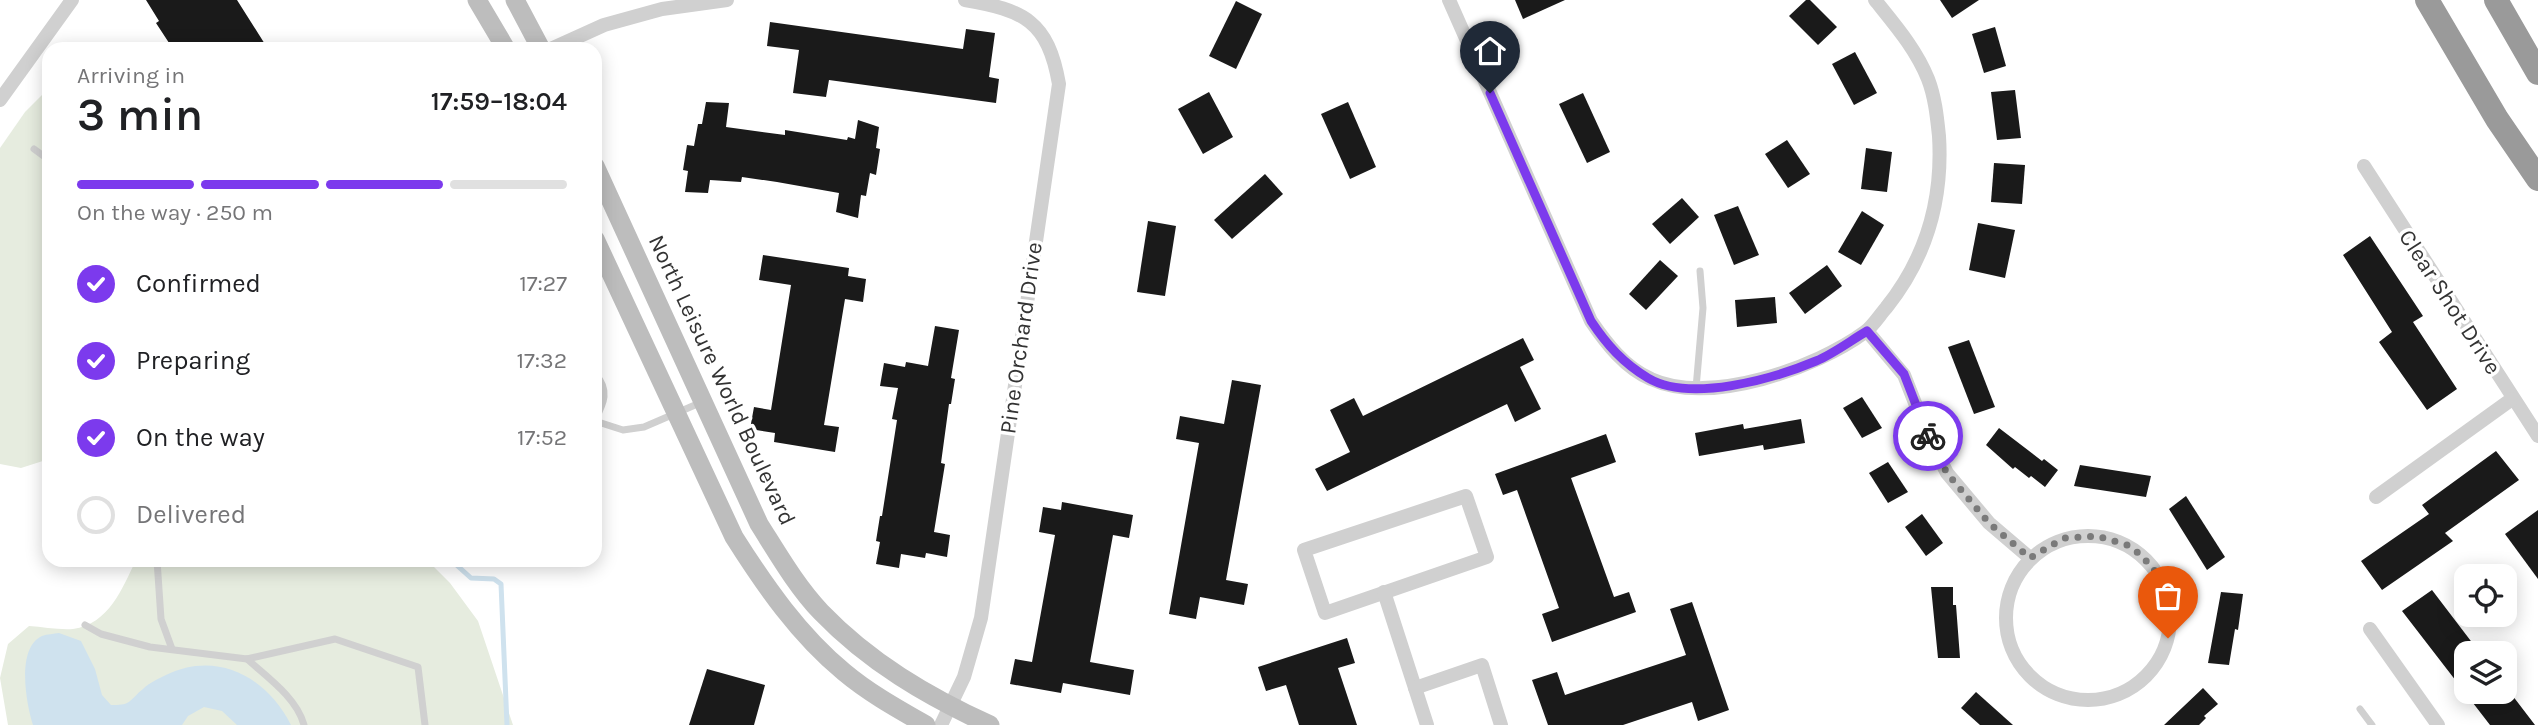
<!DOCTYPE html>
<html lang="en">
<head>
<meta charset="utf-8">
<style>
  :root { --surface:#fff; --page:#f6f6f6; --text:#202124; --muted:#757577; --line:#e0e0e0; --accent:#7c3aed }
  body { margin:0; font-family:Karla,sans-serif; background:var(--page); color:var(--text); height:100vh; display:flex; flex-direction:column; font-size:26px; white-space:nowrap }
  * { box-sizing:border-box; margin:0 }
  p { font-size:23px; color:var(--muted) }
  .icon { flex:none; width:38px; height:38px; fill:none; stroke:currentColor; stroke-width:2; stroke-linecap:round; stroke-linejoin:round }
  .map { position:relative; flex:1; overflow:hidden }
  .sheet { position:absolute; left:42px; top:42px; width:560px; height:525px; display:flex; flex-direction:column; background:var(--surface); border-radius:21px; box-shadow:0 4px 18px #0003 }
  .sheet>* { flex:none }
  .controls { position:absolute; left:2454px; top:564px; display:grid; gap:14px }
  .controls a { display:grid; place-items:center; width:63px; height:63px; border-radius:14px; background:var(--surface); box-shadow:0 4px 18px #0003; font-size:35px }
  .pin { position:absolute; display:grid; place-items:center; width:60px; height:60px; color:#fff; margin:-72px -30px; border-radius:50% 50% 50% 0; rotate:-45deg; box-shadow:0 0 7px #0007 }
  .pin .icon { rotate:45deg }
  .courier { position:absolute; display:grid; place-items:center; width:70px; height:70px; margin:-35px; border:5px solid #7c3aed; border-radius:50%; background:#fff; color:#222; box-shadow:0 2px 9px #0007 }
  .summary em { font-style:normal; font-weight:600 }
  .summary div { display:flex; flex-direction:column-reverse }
  .summary { display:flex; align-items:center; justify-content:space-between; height:119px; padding:0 35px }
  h1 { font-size:46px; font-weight:600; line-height:52px }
  .bar { display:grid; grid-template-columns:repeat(4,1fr); gap:10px 7px; align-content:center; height:84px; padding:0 35px }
  .bar i { height:9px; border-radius:5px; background:var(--line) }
  .bar .on { background:var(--accent) }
  .bar p { grid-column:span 4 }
  ol { padding:0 35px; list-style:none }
  li { display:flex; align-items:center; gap:21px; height:77px }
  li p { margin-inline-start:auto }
  li .icon { padding:7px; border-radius:50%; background:var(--accent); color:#fff; stroke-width:4 }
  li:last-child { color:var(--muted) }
  li i { width:38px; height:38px; border:4px solid var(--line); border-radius:50% }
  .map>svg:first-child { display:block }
  .green { fill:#e6ecdf }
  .water { fill:#cfe2ee }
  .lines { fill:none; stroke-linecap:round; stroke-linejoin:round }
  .stream { stroke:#cfe2ee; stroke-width:5 }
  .building { fill:#1a1a1a }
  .lane { stroke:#d0d0d0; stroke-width:7 }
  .street { stroke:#d0d0d0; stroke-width:14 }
  .secondary { stroke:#bdbdbd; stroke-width:19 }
  .highway { stroke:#9a9a9a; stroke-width:24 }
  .done { stroke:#7a7a7a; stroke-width:7; stroke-dasharray:0 12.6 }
  .route { stroke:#7c3aed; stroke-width:9 }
  .labels { text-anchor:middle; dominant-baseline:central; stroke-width:7; stroke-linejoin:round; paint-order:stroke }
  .street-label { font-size:23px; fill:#333; stroke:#fff }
</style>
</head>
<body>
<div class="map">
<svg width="2538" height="725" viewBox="0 0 2538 725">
  <rect width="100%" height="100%" fill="#fff"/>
  <g class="green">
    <polygon points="49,88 49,459 21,468 0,464 0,148 25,112"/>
    <path d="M136,560H427L450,583L478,621L513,725H8L0,678L8,644L29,626C43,627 59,630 73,629C109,624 122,589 136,560Z"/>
  </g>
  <path class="water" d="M59,633L81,641L95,669L102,695L111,705C115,705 123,705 127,703C133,700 137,693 143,689C149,683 158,679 166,675C217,650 267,677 291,725H237L222,711L204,707L188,716L182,725H33C26,703 16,648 42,636C47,634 54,634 59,633Z"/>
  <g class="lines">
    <polyline class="stream" points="451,560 471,578 494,579 501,584 507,725"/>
  </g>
  <g class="building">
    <polygon points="146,0 237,0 268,49 173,49 156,23 159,21"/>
    <polygon points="1515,0 1565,0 1523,19"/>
    <polygon points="1806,0 1810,0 1837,27 1818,45 1789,16"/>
    <polygon points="1940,0 1979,0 1952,18"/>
    <polygon points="1236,1 1262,14 1236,69 1209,56"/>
    <polygon points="770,22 963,49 966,29 995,33 989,77 999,79 996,103 829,80 826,97 793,93 799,50 767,46"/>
    <polygon points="1995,27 2006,66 1984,73 1972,34"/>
    <polygon points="1855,52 1877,93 1854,105 1832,64"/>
    <polygon points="2015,90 2021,138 1997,140 1991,92"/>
    <polygon points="1209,92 1233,137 1203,154 1178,109"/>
    <polygon points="1583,93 1610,152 1587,163 1559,104"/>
    <polygon points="706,102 729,103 726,127 785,135 785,130 847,140 848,137 855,139 858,120 879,127 876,148 880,149 876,175 870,173 866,196 861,195 858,218 836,212 839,193 777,182 742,177 741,182 710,180 708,193 685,192 688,171 683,170 687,145 694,146 698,124 702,124"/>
    <polygon points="1348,102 1376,167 1350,179 1321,114"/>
    <polygon points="1787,140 1810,174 1788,188 1765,154"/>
    <polygon points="1866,148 1892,152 1887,192 1861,189"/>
    <polygon points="1994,163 2025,165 2022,204 1991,202"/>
    <polygon points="1265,174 1283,194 1232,239 1214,220"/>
    <polygon points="1682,198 1699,217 1670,244 1652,224"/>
    <polygon points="1738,206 1759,255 1734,265 1714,215"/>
    <polygon points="1862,211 1884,225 1861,265 1838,252"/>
    <polygon points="1148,221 1176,226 1165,296 1137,292"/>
    <polygon points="1978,223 2015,230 2005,278 1969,270"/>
    <polygon points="2370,236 2423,316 2413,322 2457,389 2427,410 2379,342 2392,332 2343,255"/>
    <polygon points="763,255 849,268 848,276 866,279 863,302 845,299 824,425 839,427 835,452 774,442 775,433 750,429 754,407 771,410 791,285 759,280"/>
    <polygon points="1660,260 1678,276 1646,310 1629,294"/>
    <polygon points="1827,265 1842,286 1805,314 1789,293"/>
    <polygon points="1775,297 1777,323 1737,327 1735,300"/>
    <polygon points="935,326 959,330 951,378 955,379 951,404 949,404 941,463 945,464 934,532 950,535 947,557 926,553 925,558 901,554 899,568 876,564 880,542 876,541 880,516 882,516 897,420 892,419 898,388 880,386 884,363 905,367 906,362 928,366"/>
    <polygon points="1523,338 1534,360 1520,367 1541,409 1515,422 1507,404 1327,491 1315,469 1350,452 1330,410 1354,398 1363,416"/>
    <polygon points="1969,340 1995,407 1974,414 1948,347"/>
    <polygon points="1232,380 1261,385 1226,580 1248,584 1244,605 1200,597 1196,619 1169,614 1199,443 1176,439 1180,416 1224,424"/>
    <polygon points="1862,397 1882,428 1862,438 1843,408"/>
    <polygon points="1801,419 1805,443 1764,450 1763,445 1699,456 1695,433 1743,424 1744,429"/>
    <polygon points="1999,428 2042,461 2044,459 2058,470 2045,487 2031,476 2029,478 2015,467 2013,469 1986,445"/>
    <polygon points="1606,434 1616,462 1571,478 1614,597 1629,592 1636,612 1552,642 1542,614 1559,608 1517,490 1503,495 1495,474"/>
    <polygon points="2496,451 2519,480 2445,533 2453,541 2382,590 2361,561 2429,514 2422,505"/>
    <polygon points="1888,462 1908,492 1888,503 1869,473"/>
    <polygon points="2080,465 2151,476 2146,497 2074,486"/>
    <polygon points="2186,496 2225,557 2207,570 2169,509"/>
    <polygon points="1062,502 1133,515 1129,538 1113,535 1090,662 1134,670 1130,695 1063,683 1061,693 1010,684 1015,659 1032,662 1055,535 1039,532 1043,507 1061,510"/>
    <polygon points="2538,510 2538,579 2505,534"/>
    <polygon points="1922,514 1943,543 1926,556 1905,527"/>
    <polygon points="1931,587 1953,587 1953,605 1956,605 1960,658 1938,658"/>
    <polygon points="2432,590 2480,653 2466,653 2466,691 2509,691 2535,725 2490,725 2402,611"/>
    <polygon points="2221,592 2243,594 2238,630 2235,629 2229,665 2208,663"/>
    <polygon points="1692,602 1729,710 1698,721 1692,702 1623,725 1548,725 1532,680 1557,672 1565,695 1686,655 1670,609"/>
    <polygon points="1347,638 1355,663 1338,668 1357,725 1299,725 1286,685 1266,691 1258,667"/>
    <polygon points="707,669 765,685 754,725 689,725"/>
    <polygon points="2203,688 2218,704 2204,716 2206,718 2199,725 2164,725"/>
    <polygon points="1976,692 2013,725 1980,725 1961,708"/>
  </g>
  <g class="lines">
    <g class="lane">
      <polyline points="34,149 49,160"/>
      <path d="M595,374C610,390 604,403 595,420"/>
      <polyline points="1696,388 1703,308 1700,271"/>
      <polyline points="595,421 623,430 644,427 702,402"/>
      <polyline points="157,560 161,619 172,649"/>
      <polyline points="85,625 101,634 150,647 247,659 335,639 418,667 425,725"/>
      <path d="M247,659C267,677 297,698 304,725"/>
      <polyline points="2360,709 2372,725"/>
    </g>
    <g class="street">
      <path d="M1449,0L1591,321C1606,343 1625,368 1651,379C1710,406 1816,368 1865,332C1873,326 1879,316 1886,308C1927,257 1943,200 1939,136C1937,117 1935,97 1928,79C1916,49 1895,25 1875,0"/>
      <polyline points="551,49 604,25 662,9 727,0"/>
      <polyline points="0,100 72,0"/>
      <polyline points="2364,166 2538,436"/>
      <polyline points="1867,331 1904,375 1928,436 1947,473 1989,523 2030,558"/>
      <polygon points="1466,496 1487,557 1325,613 1304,550"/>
      <polyline points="2376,497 2512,399"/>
      <circle cx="2088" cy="618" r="82"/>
      <polyline points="1384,592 1427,725"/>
      <polyline points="2370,629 2438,725"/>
      <polyline points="1415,688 1482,665 1501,725"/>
      <path d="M941,725L964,677L981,618L1059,84C1048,21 1024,10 965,0"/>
    </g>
    <g class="secondary">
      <polyline points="477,0 506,49"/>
      <polyline points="515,0 541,49"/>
      <path d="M595,166L759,524C778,554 797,587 821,612C869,662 927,696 990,725"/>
      <path d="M595,239L734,537C765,586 799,635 844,672C869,693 898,709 926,725"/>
    </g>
    <g class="highway">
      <polyline points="2427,0 2497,119 2538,179"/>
      <polyline points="2496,0 2538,73"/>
    </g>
  </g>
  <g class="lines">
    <polyline class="done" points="1928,436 1947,473 1989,523 2030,558 2064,538 2097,536 2127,545 2141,555 2160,577 2170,610 2168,638"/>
    <path class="route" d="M1490,93L1591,321C1607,345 1623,363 1648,378C1690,403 1773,379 1816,361C1833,354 1850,341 1867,331L1904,374L1928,436"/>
  </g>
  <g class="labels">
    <g class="street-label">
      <text transform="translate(2450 302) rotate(57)">Clear Shot Drive</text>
      <text transform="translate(1021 338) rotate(-82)">Pine Orchard Drive</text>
      <text transform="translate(722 380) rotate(65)">North Leisure World Boulevard</text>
    </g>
  </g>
</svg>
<div class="controls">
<a><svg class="icon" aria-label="locate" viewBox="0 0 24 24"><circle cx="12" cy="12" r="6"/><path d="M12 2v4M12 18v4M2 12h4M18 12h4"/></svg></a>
<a><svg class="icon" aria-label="layers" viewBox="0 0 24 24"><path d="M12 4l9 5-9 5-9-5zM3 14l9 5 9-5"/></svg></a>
</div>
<div class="pin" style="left:2168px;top:638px;background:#ea580c"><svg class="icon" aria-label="bag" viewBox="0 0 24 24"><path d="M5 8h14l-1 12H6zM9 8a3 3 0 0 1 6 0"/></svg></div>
<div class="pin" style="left:1490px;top:93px;background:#1f2937"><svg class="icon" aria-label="home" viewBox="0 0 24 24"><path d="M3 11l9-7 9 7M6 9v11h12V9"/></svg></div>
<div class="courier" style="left:1928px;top:436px"><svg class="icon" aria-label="bike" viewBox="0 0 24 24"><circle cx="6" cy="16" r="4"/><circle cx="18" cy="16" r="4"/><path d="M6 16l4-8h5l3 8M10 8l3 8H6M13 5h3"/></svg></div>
<section class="sheet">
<div class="summary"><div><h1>3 min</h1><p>Arriving in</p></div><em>17:59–18:04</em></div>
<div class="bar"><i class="on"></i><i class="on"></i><i class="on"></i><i></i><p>On the way · 250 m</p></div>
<ol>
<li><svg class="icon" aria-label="check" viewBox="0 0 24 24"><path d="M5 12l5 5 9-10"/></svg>Confirmed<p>17:27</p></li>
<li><svg class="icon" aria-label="check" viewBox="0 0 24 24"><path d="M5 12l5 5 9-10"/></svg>Preparing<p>17:32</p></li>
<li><svg class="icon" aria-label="check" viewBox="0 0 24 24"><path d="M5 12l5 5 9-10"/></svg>On the way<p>17:52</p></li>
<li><i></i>Delivered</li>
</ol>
</section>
</div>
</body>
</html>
